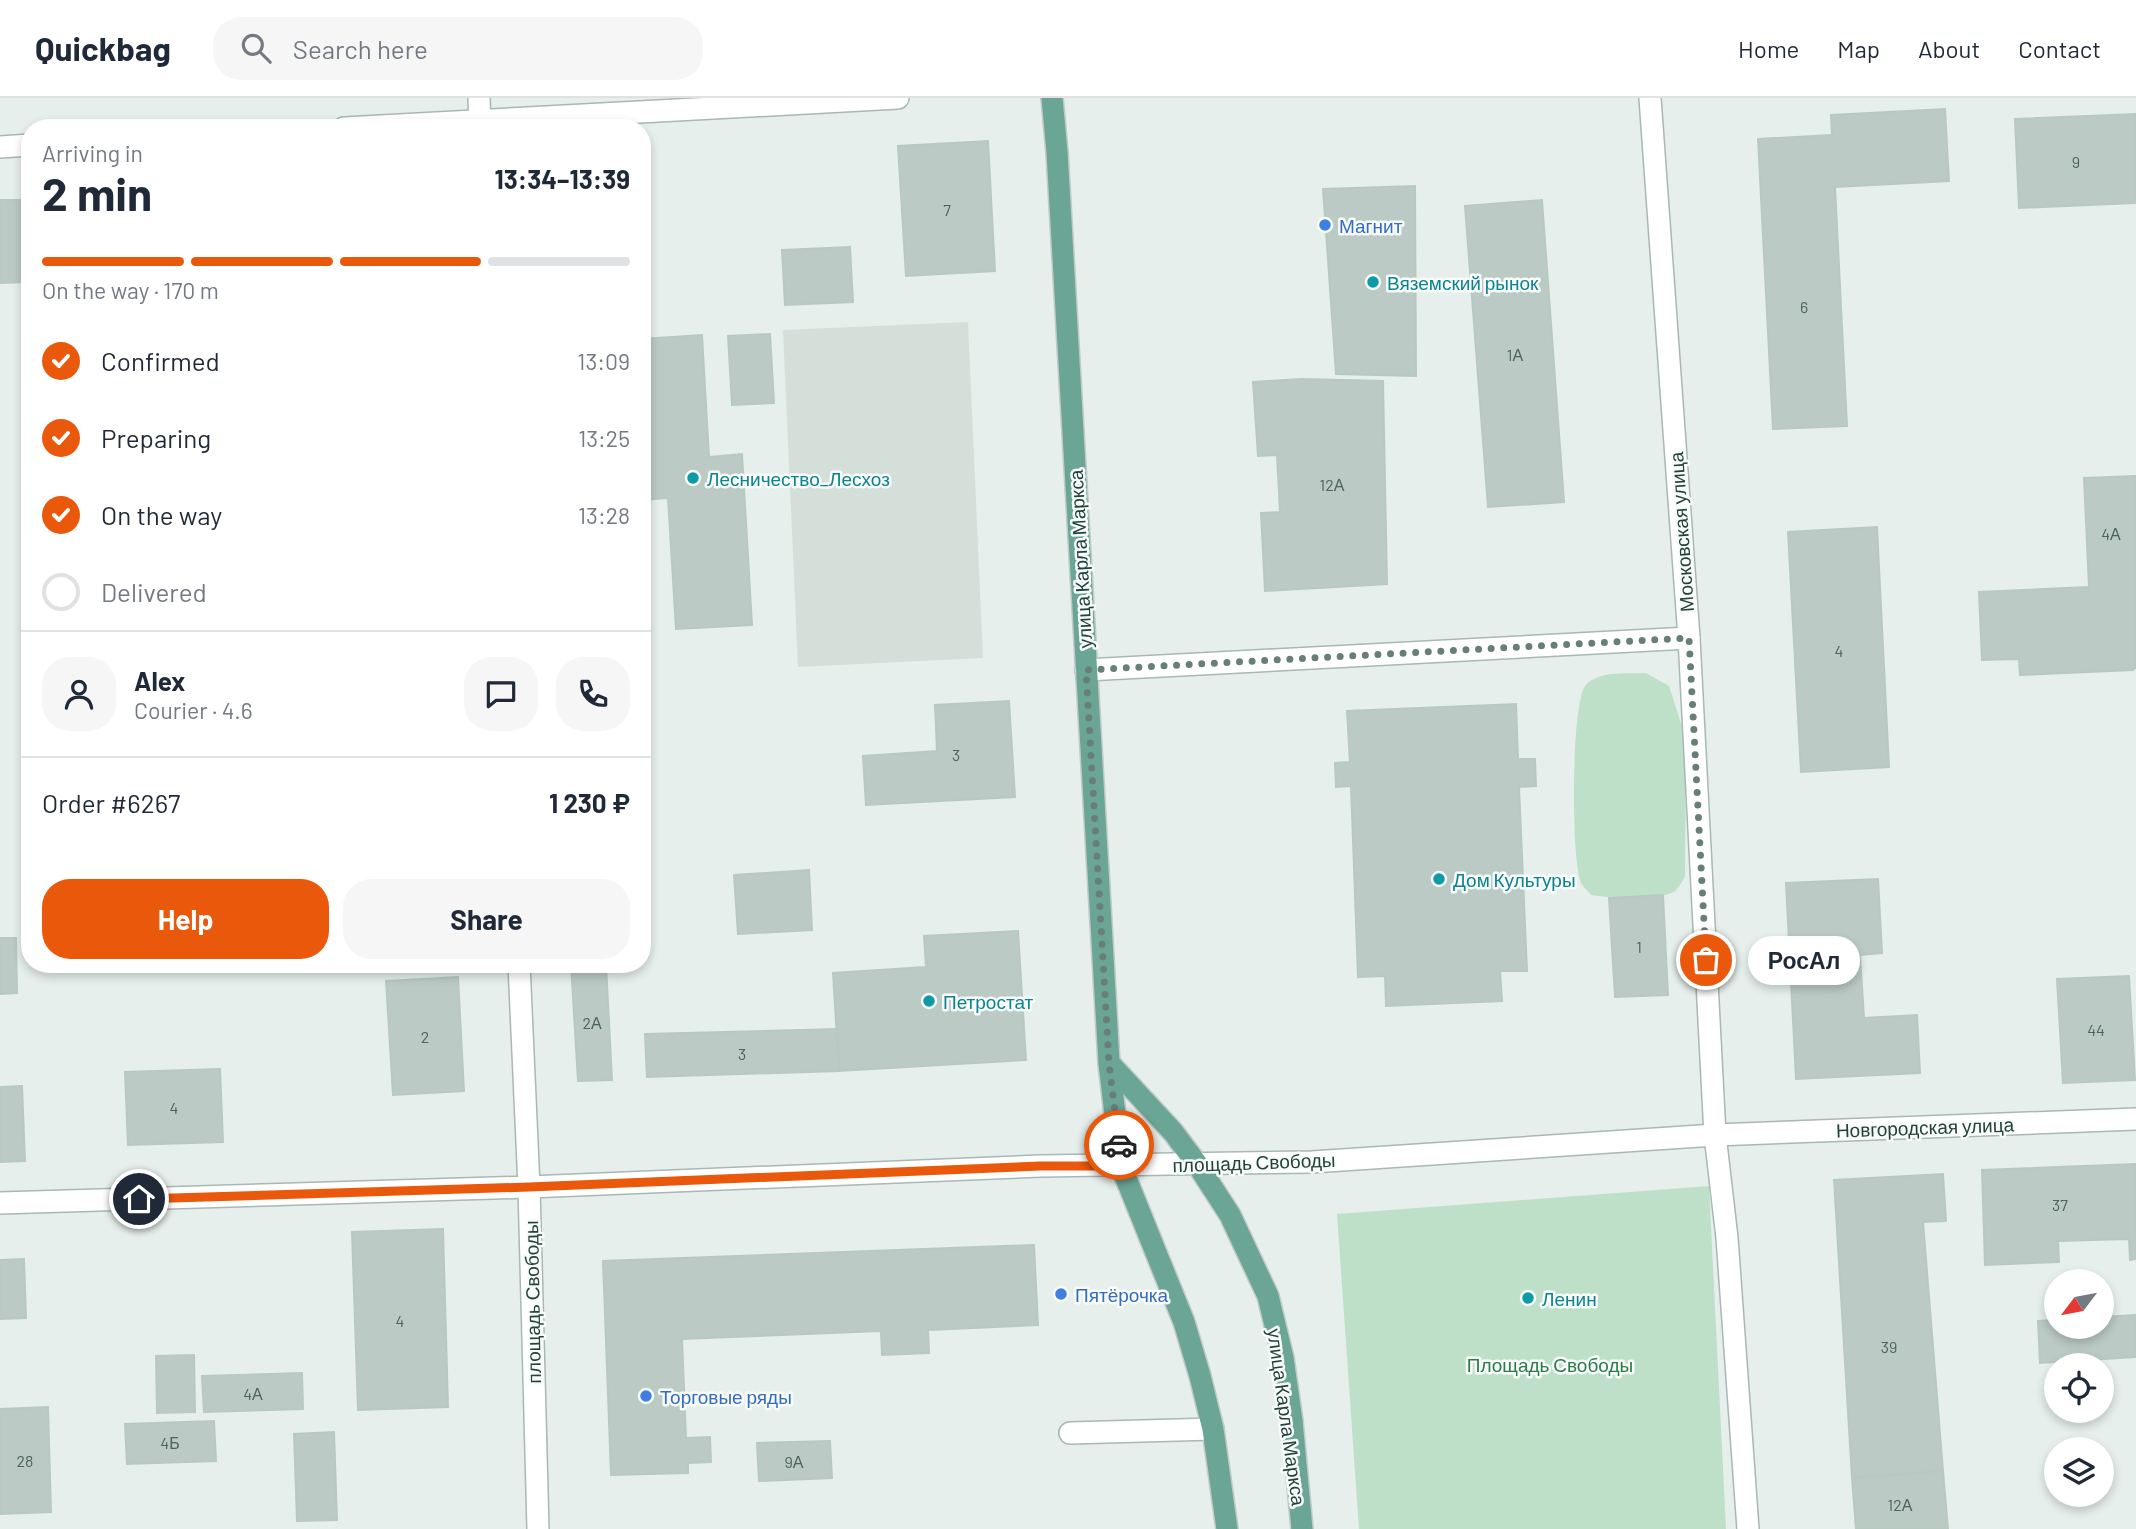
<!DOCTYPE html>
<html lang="en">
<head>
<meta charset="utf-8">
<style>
  :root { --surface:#fff; --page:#f6f6f7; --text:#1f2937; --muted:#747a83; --line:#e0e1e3; --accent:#ea580c }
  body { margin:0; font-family:Barlow,sans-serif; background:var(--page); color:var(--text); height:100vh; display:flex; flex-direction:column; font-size:26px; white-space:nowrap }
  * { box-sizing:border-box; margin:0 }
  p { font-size:23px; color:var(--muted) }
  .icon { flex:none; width:38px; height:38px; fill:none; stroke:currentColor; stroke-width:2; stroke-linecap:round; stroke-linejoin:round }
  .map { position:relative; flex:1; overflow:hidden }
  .panel { position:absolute; left:21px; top:21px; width:630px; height:854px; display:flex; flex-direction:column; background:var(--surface); border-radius:28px; box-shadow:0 4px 10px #0003 }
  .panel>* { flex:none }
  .needle { width:46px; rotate:238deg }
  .tools { position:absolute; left:2044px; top:1171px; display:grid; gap:14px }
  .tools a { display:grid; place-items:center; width:70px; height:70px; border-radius:50%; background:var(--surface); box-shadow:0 4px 10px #0003; font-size:35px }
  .pin { position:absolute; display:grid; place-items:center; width:60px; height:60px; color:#fff; margin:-30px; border:4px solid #fff; border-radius:50%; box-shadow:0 2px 7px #0007 }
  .courier { position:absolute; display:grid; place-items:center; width:70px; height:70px; margin:-35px; border:5px solid #ea580c; border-radius:50%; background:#fff; color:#222; box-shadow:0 2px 9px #0007 }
  .bubble { position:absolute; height:49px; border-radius:24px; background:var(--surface); box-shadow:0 4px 10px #0003; font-size:23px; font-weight:700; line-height:49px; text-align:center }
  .headline em { font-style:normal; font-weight:700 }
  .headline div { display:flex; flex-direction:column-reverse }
  .headline { display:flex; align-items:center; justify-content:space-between; height:119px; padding:0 21px }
  h1 { font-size:46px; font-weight:700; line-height:52px }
  .bar { display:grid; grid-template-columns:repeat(4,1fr); gap:10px 7px; align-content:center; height:84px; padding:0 21px }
  .bar i { height:9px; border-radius:5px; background:var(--line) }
  .bar .on { background:var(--accent) }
  .bar p { grid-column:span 4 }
  .line { display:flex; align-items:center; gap:18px; padding:0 21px; border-top:2px solid var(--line) }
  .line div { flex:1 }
  .round { display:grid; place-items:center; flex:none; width:74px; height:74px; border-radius:28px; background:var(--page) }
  ol { padding:0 21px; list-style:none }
  li { display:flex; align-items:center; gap:21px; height:77px }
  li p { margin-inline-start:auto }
  li .icon { padding:7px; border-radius:50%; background:var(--accent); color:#fff; stroke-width:4 }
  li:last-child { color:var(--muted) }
  li i { width:38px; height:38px; border:4px solid var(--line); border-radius:50% }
  .cta { display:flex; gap:14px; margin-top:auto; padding:14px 21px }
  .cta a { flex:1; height:80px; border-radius:28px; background:var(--accent); color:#fff; font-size:28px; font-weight:700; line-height:80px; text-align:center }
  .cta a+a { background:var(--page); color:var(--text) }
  header { display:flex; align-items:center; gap:42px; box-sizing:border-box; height:98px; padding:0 35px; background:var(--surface); border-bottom:2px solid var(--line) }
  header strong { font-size:33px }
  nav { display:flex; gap:38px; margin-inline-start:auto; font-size:24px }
  .search { width:490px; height:63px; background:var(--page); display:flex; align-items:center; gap:18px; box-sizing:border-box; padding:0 24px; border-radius:28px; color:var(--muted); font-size:26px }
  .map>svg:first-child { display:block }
  .built { fill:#d4dfda }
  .green { fill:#bfe0c8 }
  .building { fill:#bbcac4; stroke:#b8c9c2; stroke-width:2 }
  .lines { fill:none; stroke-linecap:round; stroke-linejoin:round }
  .service-casing { stroke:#a8b8b2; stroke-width:24 }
  .minor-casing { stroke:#a8b8b2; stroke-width:24 }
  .primary-casing { stroke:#c2cac8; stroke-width:24 }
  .service { stroke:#fff; stroke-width:21 }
  .minor { stroke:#fff; stroke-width:21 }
  .primary { stroke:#6aa596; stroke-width:21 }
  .done { stroke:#687f78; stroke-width:7; stroke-dasharray:0 12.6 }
  .route { stroke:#ea580c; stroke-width:9 }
  .shop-dot { fill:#3f7fe0; stroke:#f7fbf9; stroke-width:2.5 }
  .culture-dot { fill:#0f9aa8; stroke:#f7fbf9; stroke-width:2.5 }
  .labels { text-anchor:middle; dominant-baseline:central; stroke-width:5; stroke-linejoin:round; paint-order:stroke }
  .number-label { font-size:16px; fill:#4a645c }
  .shop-label { font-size:19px; fill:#366cbe; stroke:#f7fbf9; text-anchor:start }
  .culture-label { font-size:19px; fill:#0d838f; stroke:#f7fbf9; text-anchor:start }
  .street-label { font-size:19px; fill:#24423a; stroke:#f7fbf9 }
  .park-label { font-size:19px; fill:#2d7a4b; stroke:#f7fbf9 }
</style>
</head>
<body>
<header>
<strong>Quickbag</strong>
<div class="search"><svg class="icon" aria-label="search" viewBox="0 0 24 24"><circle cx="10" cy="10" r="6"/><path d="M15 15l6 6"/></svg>Search here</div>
<nav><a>Home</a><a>Map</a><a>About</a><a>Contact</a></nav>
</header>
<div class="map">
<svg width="2136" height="1431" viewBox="0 0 2136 1431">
  <rect width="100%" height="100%" fill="#e6efeb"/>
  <polygon class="built" points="968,224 983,560 798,569 783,232"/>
  <g class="green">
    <path d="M1646,575L1669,588L1686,641L1685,779C1682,783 1679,790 1675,793C1661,803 1609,800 1591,797C1588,793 1583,789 1581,785C1571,760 1571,609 1585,588C1598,572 1627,576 1646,575Z"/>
    <polygon points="1709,1088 1726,1431 1359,1431 1337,1116"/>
  </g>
  <g class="building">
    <polygon points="1945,11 1949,83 1835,89 1847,328 1773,331 1758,41 1832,37 1831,17"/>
    <polygon points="2136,16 2136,105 2019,110 2015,21"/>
    <polygon points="988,43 995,173 906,178 898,48"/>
    <polygon points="1415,88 1416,278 1336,276 1323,91"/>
    <polygon points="0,102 30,102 30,184 0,185"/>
    <polygon points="1542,102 1564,404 1488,409 1465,108"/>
    <polygon points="850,149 853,204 785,207 782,152"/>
    <polygon points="770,236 774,305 732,307 728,238"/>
    <polygon points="702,237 709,359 742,356 752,527 676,531 668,400 642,402 642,241"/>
    <polygon points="1301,281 1383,283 1387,486 1265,493 1261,415 1280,414 1277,357 1258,358 1253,284"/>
    <polygon points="2136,378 2136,569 2133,572 2020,577 2019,561 1982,562 1979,494 2089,489 2084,380"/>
    <polygon points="1877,429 1889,669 1801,674 1788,434"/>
    <polygon points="1009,603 1015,699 866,707 863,658 937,653 935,607"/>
    <polygon points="1516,606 1518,661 1535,661 1536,688 1519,689 1527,873 1500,873 1502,903 1386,908 1385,878 1358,879 1351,688 1336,689 1335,665 1350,664 1347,613"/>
    <polygon points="809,772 812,832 738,836 734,777"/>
    <polygon points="1878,781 1882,855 1860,857 1864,920 1917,917 1920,975 1796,981 1786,785"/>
    <polygon points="1663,797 1668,897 1615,899 1609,800"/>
    <polygon points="1018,833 1026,962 839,973 833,875 926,869 924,838"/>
    <polygon points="0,840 16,840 17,895 0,896"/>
    <polygon points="571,866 606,866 612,982 578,983"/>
    <polygon points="2129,878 2135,982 2063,985 2057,881"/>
    <polygon points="458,879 464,993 393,997 386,883"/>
    <polygon points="837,931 839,973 647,979 645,936"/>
    <polygon points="220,971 223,1044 128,1047 125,974"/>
    <polygon points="22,988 25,1063 0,1064 0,989"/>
    <polygon points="2136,1066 2136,1161 2130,1162 2129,1141 2058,1143 2059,1164 1985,1167 1982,1072"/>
    <polygon points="1943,1076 1946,1123 1923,1124 1943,1373 1852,1380 1834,1082"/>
    <polygon points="443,1131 448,1309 358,1312 352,1134"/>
    <polygon points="1034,1147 1038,1227 928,1232 929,1255 882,1257 881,1233 682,1241 686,1340 710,1339 711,1364 688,1365 688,1375 611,1377 603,1163"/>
    <polygon points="24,1161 26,1220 0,1221 0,1162"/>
    <polygon points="2136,1217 2136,1259 2040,1265 2038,1223 2056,1222 2056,1228 2102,1228 2102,1219"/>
    <polygon points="194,1257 195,1314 157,1315 156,1258"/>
    <polygon points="302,1275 303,1311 204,1314 202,1278"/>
    <polygon points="48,1309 51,1414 0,1416 0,1311"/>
    <polygon points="214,1323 216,1363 127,1366 125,1326"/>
    <polygon points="334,1334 337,1422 297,1423 294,1336"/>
    <polygon points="830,1343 832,1380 759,1383 757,1345"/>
    <polygon points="1943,1373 1948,1431 1856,1431 1852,1380"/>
  </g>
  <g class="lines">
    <defs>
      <g id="service">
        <polyline points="1086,572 1689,540"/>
        <polyline points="1070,1335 1213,1331"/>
      </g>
      <g id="minor">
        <polyline points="479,0 480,30"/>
        <polyline points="1650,0 1689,540 1715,1037 1727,1140 1748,1431"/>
        <polyline points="344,30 898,0"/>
        <polyline points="0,49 30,47"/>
        <polyline points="519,866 529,1089 538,1431"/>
        <polyline points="0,1105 529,1089 1040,1068 1312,1064 1715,1037 2136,1021"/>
      </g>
      <g id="primary">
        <polyline points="1052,0 1057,54 1109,965 1121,1068 1184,1224 1200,1278 1213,1331 1227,1431"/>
        <polyline points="1109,965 1173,1034 1197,1066 1230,1117 1268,1198 1283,1260 1292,1323 1302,1431"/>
      </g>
    </defs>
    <use href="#service" class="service-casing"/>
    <use href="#minor" class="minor-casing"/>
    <use href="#primary" class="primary-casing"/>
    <use href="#service" class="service"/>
    <use href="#minor" class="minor"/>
    <use href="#primary" class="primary"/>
  </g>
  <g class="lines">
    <polyline class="done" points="1119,1047 1109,965 1086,572 1689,540 1706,862"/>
    <polyline class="route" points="139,1101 529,1089 1040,1068 1121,1068 1119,1047"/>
  </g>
  <g class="shop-dot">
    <circle cx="1325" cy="127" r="7"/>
    <circle cx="1061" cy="1196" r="7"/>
    <circle cx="646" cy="1298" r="7"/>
  </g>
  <g class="culture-dot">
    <circle cx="1373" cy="184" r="7"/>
    <circle cx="693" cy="380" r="7"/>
    <circle cx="1439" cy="781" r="7"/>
    <circle cx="929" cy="903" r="7"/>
    <circle cx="1528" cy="1200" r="7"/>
  </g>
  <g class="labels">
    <g class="number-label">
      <text x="2076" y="63">9</text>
      <text x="947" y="111">7</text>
      <text x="1804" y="208">6</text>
      <text x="1515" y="256">1А</text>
      <text x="1332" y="386">12А</text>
      <text x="2111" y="435">4А</text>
      <text x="1839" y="552">4</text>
      <text x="956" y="656">3</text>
      <text x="1639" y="848">1</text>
      <text x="592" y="924">2А</text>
      <text x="2096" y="931">44</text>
      <text x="425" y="938">2</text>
      <text x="742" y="955">3</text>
      <text x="174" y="1009">4</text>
      <text x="2060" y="1106">37</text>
      <text x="400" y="1222">4</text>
      <text x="1889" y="1248">39</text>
      <text x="253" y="1295">4А</text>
      <text x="170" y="1344">4Б</text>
      <text x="25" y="1362">28</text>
      <text x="794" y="1363">9А</text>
      <text x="1900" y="1406">12А</text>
    </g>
    <g class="shop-label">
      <text x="1339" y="127">Магнит</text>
      <text x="1075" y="1196">Пятёрочка</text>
      <text x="660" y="1298">Торговые ряды</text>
    </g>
    <g class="culture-label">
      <text x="1387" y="184">Вяземский рынок</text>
      <text x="707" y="380">Лесничество_Лесхоз</text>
      <text x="1453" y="781">Дом Культуры</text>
      <text x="943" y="903">Петростат</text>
      <text x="1542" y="1200">Ленин</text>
    </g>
    <g class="street-label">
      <text transform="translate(1681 434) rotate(-94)">Московская улица</text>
      <text transform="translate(1080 461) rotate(-93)">улица Карла Маркса</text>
      <text transform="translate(1925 1029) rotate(-2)">Новгородская улица</text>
      <text transform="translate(1254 1064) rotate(-2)">площадь Свободы</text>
      <text transform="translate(532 1204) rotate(-91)">площадь Свободы</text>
      <text transform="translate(1287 1319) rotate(82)">улица Карла Маркса</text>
    </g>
    <g class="park-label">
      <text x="1550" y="1266">Площадь Свободы</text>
    </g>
  </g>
</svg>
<div class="tools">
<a><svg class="needle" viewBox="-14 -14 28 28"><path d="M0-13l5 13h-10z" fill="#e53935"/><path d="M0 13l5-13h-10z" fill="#747a83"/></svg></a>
<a><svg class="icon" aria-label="locate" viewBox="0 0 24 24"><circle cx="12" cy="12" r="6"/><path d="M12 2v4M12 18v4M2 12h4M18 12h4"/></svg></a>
<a><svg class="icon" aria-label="layers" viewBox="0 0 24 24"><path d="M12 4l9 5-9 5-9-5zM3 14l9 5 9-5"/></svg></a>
</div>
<div class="pin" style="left:1706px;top:862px;background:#ea580c"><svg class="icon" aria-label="bag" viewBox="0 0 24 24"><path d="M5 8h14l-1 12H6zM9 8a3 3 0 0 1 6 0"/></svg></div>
<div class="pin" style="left:139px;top:1101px;background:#1f2937"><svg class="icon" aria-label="home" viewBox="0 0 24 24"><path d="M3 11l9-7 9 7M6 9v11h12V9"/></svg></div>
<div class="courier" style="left:1119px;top:1047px"><svg class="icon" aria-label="car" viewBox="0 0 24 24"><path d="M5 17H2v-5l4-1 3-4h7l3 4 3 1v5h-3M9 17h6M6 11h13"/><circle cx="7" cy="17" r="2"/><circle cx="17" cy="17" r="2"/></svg></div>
<div class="bubble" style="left:1748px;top:838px;width:112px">РосАл</div>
<section class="panel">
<div class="headline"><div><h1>2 min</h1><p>Arriving in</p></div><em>13:34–13:39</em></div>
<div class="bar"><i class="on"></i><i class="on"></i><i class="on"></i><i></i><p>On the way · 170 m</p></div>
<ol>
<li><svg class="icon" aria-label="check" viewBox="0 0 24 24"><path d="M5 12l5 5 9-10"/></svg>Confirmed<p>13:09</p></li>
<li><svg class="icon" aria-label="check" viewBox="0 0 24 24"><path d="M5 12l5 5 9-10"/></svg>Preparing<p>13:25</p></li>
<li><svg class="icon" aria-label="check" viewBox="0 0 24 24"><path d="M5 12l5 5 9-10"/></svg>On the way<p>13:28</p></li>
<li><i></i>Delivered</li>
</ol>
<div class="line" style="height:126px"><a class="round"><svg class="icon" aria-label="person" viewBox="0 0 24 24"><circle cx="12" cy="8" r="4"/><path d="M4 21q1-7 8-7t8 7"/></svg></a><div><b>Alex</b><p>Courier · 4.6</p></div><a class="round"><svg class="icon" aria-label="chat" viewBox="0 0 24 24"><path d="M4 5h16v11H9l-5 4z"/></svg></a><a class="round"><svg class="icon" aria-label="phone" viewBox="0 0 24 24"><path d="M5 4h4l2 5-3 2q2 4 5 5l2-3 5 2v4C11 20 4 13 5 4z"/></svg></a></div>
<div class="line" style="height:91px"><div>Order #6267</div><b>1 230 ₽</b></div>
<div class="cta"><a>Help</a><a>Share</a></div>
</section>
</div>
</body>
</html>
